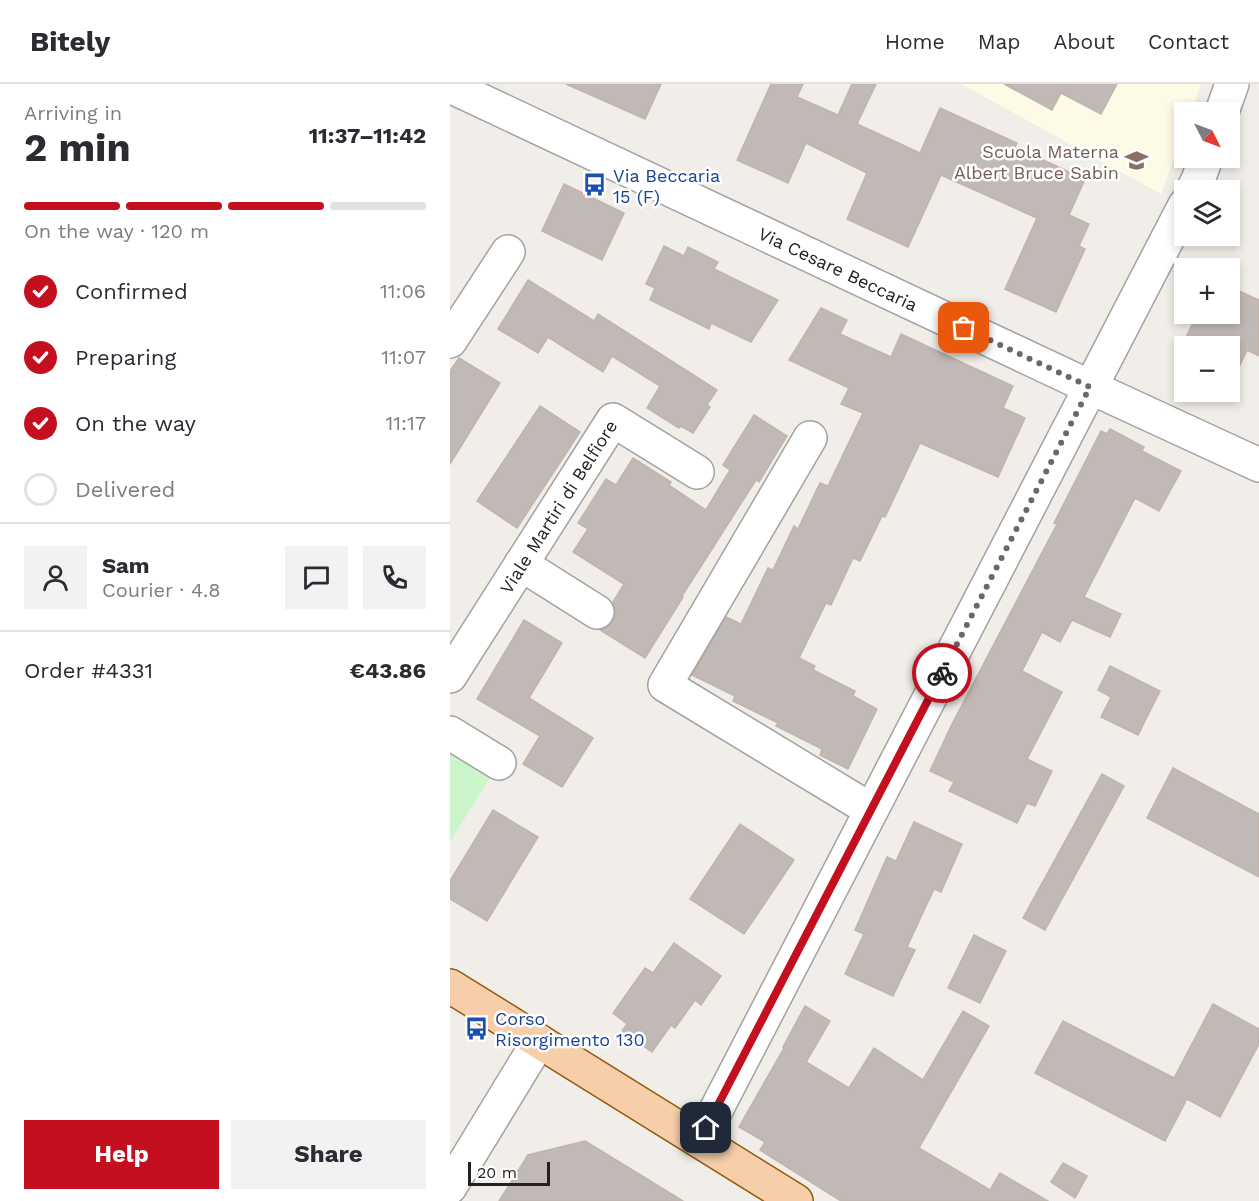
<!DOCTYPE html>
<html lang="en">
<head>
<meta charset="utf-8">
<style>
  :root { --surface:#fff; --page:#f2f2f3; --text:#2b2b33; --muted:#7c7c81; --line:#e1e1e2; --accent:#c40f1f }
  body { margin:0; font-family:"Work Sans",sans-serif; background:var(--page); color:var(--text); height:100vh; display:flex; flex-direction:column; font-size:22px; white-space:nowrap }
  * { box-sizing:border-box; margin:0 }
  p { font-size:20px; color:var(--muted) }
  .icon { flex:none; width:33px; height:33px; fill:none; stroke:currentColor; stroke-width:2; stroke-linecap:round; stroke-linejoin:round }
  .map { position:relative; flex:1; overflow:hidden }
  .drawer { display:flex; flex-direction:column; background:var(--surface); width:450px }
  .drawer>* { flex:none }
  .needle { width:39px; rotate:132deg }
  .tools { position:absolute; left:724px; top:18px; display:grid; gap:12px }
  .tools a { display:grid; place-items:center; width:66px; height:66px; border-radius:0px; background:var(--surface); box-shadow:0 3px 9px #0003; font-size:30px }
  .scale { position:absolute; left:18px; bottom:15px; width:82px; box-sizing:border-box; padding-left:6px; border:3px solid #212121; border-top:0; font-size:16px; line-height:21px; white-space:nowrap; color:#212121; -webkit-text-stroke:4px #fff; paint-order:stroke }
  .pin { position:absolute; display:grid; place-items:center; width:51px; height:51px; color:#fff; margin:-26px; border-radius:12px; box-shadow:0 3px 9px #0006 }
  .courier { position:absolute; display:grid; place-items:center; width:60px; height:60px; margin:-30px; border:4px solid #c40f1f; border-radius:50%; background:#fff; color:#222; box-shadow:0 2px 8px #0007 }
  .head em { font-style:normal; font-weight:700 }
  .head div { display:flex; flex-direction:column-reverse }
  .head { display:flex; align-items:center; justify-content:space-between; height:102px; padding:0 24px }
  h1 { font-size:39px; font-weight:700; line-height:45px }
  .bar { display:grid; grid-template-columns:repeat(4,1fr); gap:9px 6px; align-content:center; height:72px; padding:0 24px }
  .bar i { height:8px; border-radius:4px; background:var(--line) }
  .bar .active { background:var(--accent) }
  .bar p { grid-column:span 4 }
  .line { display:flex; align-items:center; gap:15px; padding:0 24px; border-top:2px solid var(--line) }
  .line div { flex:1 }
  .round { display:grid; place-items:center; flex:none; width:63px; height:63px; border-radius:0px; background:var(--page) }
  ol { padding:0 24px; list-style:none }
  li { display:flex; align-items:center; gap:18px; height:66px }
  li p { margin-inline-start:auto }
  li .icon { padding:6px; border-radius:50%; background:var(--accent); color:#fff; stroke-width:4 }
  li:last-child { color:var(--muted) }
  li i { width:33px; height:33px; border:3px solid var(--line); border-radius:50% }
  .action { display:flex; gap:12px; margin-top:auto; padding:12px 24px }
  .action a { flex:1; height:69px; border-radius:0px; background:var(--accent); color:#fff; font-size:24px; font-weight:700; line-height:69px; text-align:center }
  .action a+a { background:var(--page); color:var(--text) }
  header { display:flex; align-items:center; gap:36px; box-sizing:border-box; height:84px; padding:0 30px; background:var(--surface); border-bottom:2px solid var(--line) }
  header strong { font-size:28px }
  nav { display:flex; gap:33px; margin-inline-start:auto; font-size:21px }
  main { display:flex; flex:1; min-height:0 }
  .map>svg:first-child { display:block }
  .education { fill:#fdfbe6 }
  .park { fill:#cbf6cb }
  .building { fill:#c1b9b5; stroke:#c2b4ac; stroke-width:1.5 }
  .lines { fill:none; stroke-linecap:round; stroke-linejoin:round }
  .minor-casing { stroke:#a2a2a2; stroke-width:36 }
  .major-casing { stroke:#935b0b; stroke-width:36 }
  .minor { stroke:#fff; stroke-width:33 }
  .major { stroke:#f6cea9; stroke-width:33 }
  .done { stroke:#6a6967; stroke-width:6; stroke-dasharray:0 10.8 }
  .route { stroke:#c40f1f; stroke-width:8 }
  .labels { text-anchor:middle; dominant-baseline:central; stroke-width:5; stroke-linejoin:round; paint-order:stroke }
  .education-label { font-size:18px; fill:#785e54; stroke:#fff; text-anchor:end }
  .transit-label { font-size:18px; fill:#164399; stroke:#fff; text-anchor:start }
  .street-label { font-size:18px; fill:#212121; stroke:#fff }
</style>
</head>
<body>
<header>
<strong>Bitely</strong>
<nav><a>Home</a><a>Map</a><a>About</a><a>Contact</a></nav>
</header>
<main>
<section class="drawer">
<div class="head"><div><h1>2 min</h1><p>Arriving in</p></div><em>11:37–11:42</em></div>
<div class="bar"><i class="active"></i><i class="active"></i><i class="active"></i><i></i><p>On the way · 120 m</p></div>
<ol>
<li><svg class="icon" aria-label="check" viewBox="0 0 24 24"><path d="M5 12l5 5 9-10"/></svg>Confirmed<p>11:06</p></li>
<li><svg class="icon" aria-label="check" viewBox="0 0 24 24"><path d="M5 12l5 5 9-10"/></svg>Preparing<p>11:07</p></li>
<li><svg class="icon" aria-label="check" viewBox="0 0 24 24"><path d="M5 12l5 5 9-10"/></svg>On the way<p>11:17</p></li>
<li><i></i>Delivered</li>
</ol>
<div class="line" style="height:108px"><a class="round"><svg class="icon" aria-label="person" viewBox="0 0 24 24"><circle cx="12" cy="8" r="4"/><path d="M4 21q1-7 8-7t8 7"/></svg></a><div><b>Sam</b><p>Courier · 4.8</p></div><a class="round"><svg class="icon" aria-label="chat" viewBox="0 0 24 24"><path d="M4 5h16v11H9l-5 4z"/></svg></a><a class="round"><svg class="icon" aria-label="phone" viewBox="0 0 24 24"><path d="M5 4h4l2 5-3 2q2 4 5 5l2-3 5 2v4C11 20 4 13 5 4z"/></svg></a></div>
<div class="line" style="height:78px"><div>Order #4331</div><b>€43.86</b></div>
<div class="action"><a>Help</a><a>Share</a></div>
</section>
<div class="map">
<svg width="809" height="1117" viewBox="0 0 809 1117">
  <rect width="100%" height="100%" fill="#f1eee9"/>
  <polygon class="education" points="511,0 751,0 741,28 735,28 735,44 711,110"/>
  <polygon class="park" points="0,667 41,692 0,758"/>
  <g class="building">
    <polygon points="116,0 211,0 195,35"/>
    <polygon points="321,0 353,0 347,13 388,31 402,0 426,0 407,40 470,69 490,24 567,59 565,63 635,95 619,131 639,140 629,162 635,165 606,228 555,205 587,134 491,91 458,163 397,135 417,89 356,59 338,99 287,76"/>
    <polygon points="554,0 667,0 651,30 611,9 602,26"/>
    <polygon points="114,100 174,129 152,176 92,147"/>
    <polygon points="214,162 234,172 238,163 268,178 264,185 328,216 301,258 261,239 259,245 200,216 205,204 196,200"/>
    <polygon points="78,196 144,237 148,230 267,306 257,321 260,323 243,349 231,342 229,344 197,324 210,302 162,272 153,288 98,253 88,269 48,245"/>
    <polygon points="780,203 809,216 809,272 797,266 780,303 780,262 732,262 747,230 780,230"/>
    <polygon points="371,224 397,236 390,250 441,273 451,250 563,302 553,324 575,334 548,393 470,359 435,433 432,432 410,477 403,474 381,521 376,519 349,574 365,582 363,586 405,607 403,612 427,625 398,685 370,671 372,665 326,642 328,639 283,617 285,612 242,591 276,533 291,540 318,484 323,486 344,442 348,445 370,399 378,402 413,329 391,320 399,304 339,276"/>
    <polygon points="9,274 50,299 0,380 0,287"/>
    <polygon points="90,322 130,348 67,444 27,417"/>
    <polygon points="304,331 337,352 309,398 306,396 232,512 233,513 195,574 150,546 156,544 163,537 166,528 163,518 174,500 123,468 138,445 128,439 156,395 166,401 183,374 221,398 219,401 256,426 280,386 273,381"/>
    <polygon points="660,345 694,363 692,367 731,387 709,427 685,414 634,513 671,530 660,553 622,536 610,558 592,548 572,587 612,608 577,675 602,687 585,722 577,719 567,739 499,707 504,698 480,687 502,640 607,440 604,439 651,347 657,350"/>
    <polygon points="74,536 112,559 79,614 143,654 112,703 73,680 90,652 27,615"/>
    <polygon points="660,582 710,607 688,651 651,633 661,613 648,606"/>
    <polygon points="723,684 809,730 809,793 697,734"/>
    <polygon points="652,690 674,702 595,846 573,834"/>
    <polygon points="43,726 88,753 37,837 0,815 0,797"/>
    <polygon points="464,738 512,760 491,808 484,805 457,863 465,866 443,912 395,890 414,850 405,846 437,773 446,777"/>
    <polygon points="290,740 344,776 294,850 240,815"/>
    <polygon points="524,851 556,867 530,919 498,904"/>
    <polygon points="224,859 271,892 251,921 245,916 225,944 221,941 202,968 172,947 177,940 163,929 195,884 203,889"/>
    <polygon points="763,920 809,945 809,960 770,1033 737,1015 715,1057 585,989 613,937 724,994"/>
    <polygon points="355,922 380,937 356,978 399,1004 424,964 473,996 513,927 539,942 469,1064 540,1106 550,1089 598,1117 391,1117 310,1066 315,1058 289,1043 334,964 333,963"/>
    <polygon points="135,1057 233,1117 49,1117 78,1071"/>
    <polygon points="613,1079 637,1092 625,1114 601,1098"/>
  </g>
  <g class="lines">
    <defs>
      <g id="minor">
        <path id="s1" d="M0,2L640,303L809,381"/>
        <polyline points="772,28 782,0"/>
        <polyline points="743,106 748,96 756,74"/>
        <polyline points="0,257 58,168"/>
        <polyline points="360,354 215,601 421,726"/>
        <polyline points="71,480 147,528"/>
        <path id="s2" d="M0,592L163,336L247,388"/>
        <polyline points="0,649 49,679"/>
        <polyline points="250,1057 735,121"/>
        <polyline points="0,1103 89,957"/>
      </g>
      <polyline id="major" points="0,902 346,1117"/>
    </defs>
    <use href="#minor" class="minor-casing"/>
    <use href="#major" class="major-casing"/>
    <use href="#minor" class="minor"/>
    <use href="#major" class="major"/>
  </g>
  <g class="lines">
    <polyline class="done" points="492,589 640,303 514,244"/>
    <polyline class="route" points="256,1044 492,589"/>
  </g>
  <defs>
    <symbol id="school-bare" viewBox="-9 -9 18 18"><path d="M0-5L7-2L0 1L-7-2ZM-4 1L0 2.5L4 1V4Q0 6-4 4Z" fill="#8d6e63" stroke="#fff" stroke-width="2.5" paint-order="stroke"/></symbol>
    <symbol id="bus-bare" viewBox="-9 -9 18 18"><path d="M-5-6H5V4H4V6H2V4H-2V6H-4V4H-5ZM-3.5-4V0h7V-4ZM-3.5 1.2v1.5H-2V1.2ZM2 1.2v1.5H3.5V1.2Z" fill="#1a4fb4" stroke="#fff" stroke-width="2.5" paint-order="stroke"/></symbol>
  </defs>
  <g fill-rule="evenodd">
    <use href="#school-bare" x="670" y="60" width="33" height="33"/>
    <use href="#bus-bare" x="128" y="84" width="33" height="33"/>
    <use href="#bus-bare" x="10" y="928" width="33" height="33"/>
  </g>
  <g class="labels">
    <g class="education-label">
      <text x="669" y="67">Scuola Materna<tspan x="669" dy="21">Albert Bruce Sabin</tspan></text>
    </g>
    <g class="transit-label">
      <text x="163" y="91">Via Beccaria<tspan x="163" dy="21">15 (F)</tspan></text>
      <text x="45" y="934">Corso<tspan x="45" dy="21">Risorgimento 130</tspan></text>
    </g>
    <g class="street-label">
      <text stroke="none"><textPath href="#s1" startOffset="429">Via Cesare Beccaria</textPath></text>
      <text stroke="none"><textPath href="#s2" startOffset="201">Viale Martiri di Belfiore</textPath></text>
    </g>
  </g>
</svg>
<div class="tools">
<a><svg class="needle" viewBox="-14 -14 28 28"><path d="M0-13l5 13h-10z" fill="#e53935"/><path d="M0 13l5-13h-10z" fill="#7c7c81"/></svg></a>
<a><svg class="icon" aria-label="layers" viewBox="0 0 24 24"><path d="M12 4l9 5-9 5-9-5zM3 14l9 5 9-5"/></svg></a>
<a>+</a>
<a>−</a>
</div>
<div class="scale">20 m</div>
<div class="pin" style="left:514px;top:244px;background:#ea580c"><svg class="icon" aria-label="bag" viewBox="0 0 24 24"><path d="M5 8h14l-1 12H6zM9 8a3 3 0 0 1 6 0"/></svg></div>
<div class="pin" style="left:256px;top:1044px;background:#1f2937"><svg class="icon" aria-label="home" viewBox="0 0 24 24"><path d="M3 11l9-7 9 7M6 9v11h12V9"/></svg></div>
<div class="courier" style="left:492px;top:589px"><svg class="icon" aria-label="bike" viewBox="0 0 24 24"><circle cx="6" cy="16" r="4"/><circle cx="18" cy="16" r="4"/><path d="M6 16l4-8h5l3 8M10 8l3 8H6M13 5h3"/></svg></div>
</div>
</main>
</body>
</html>
